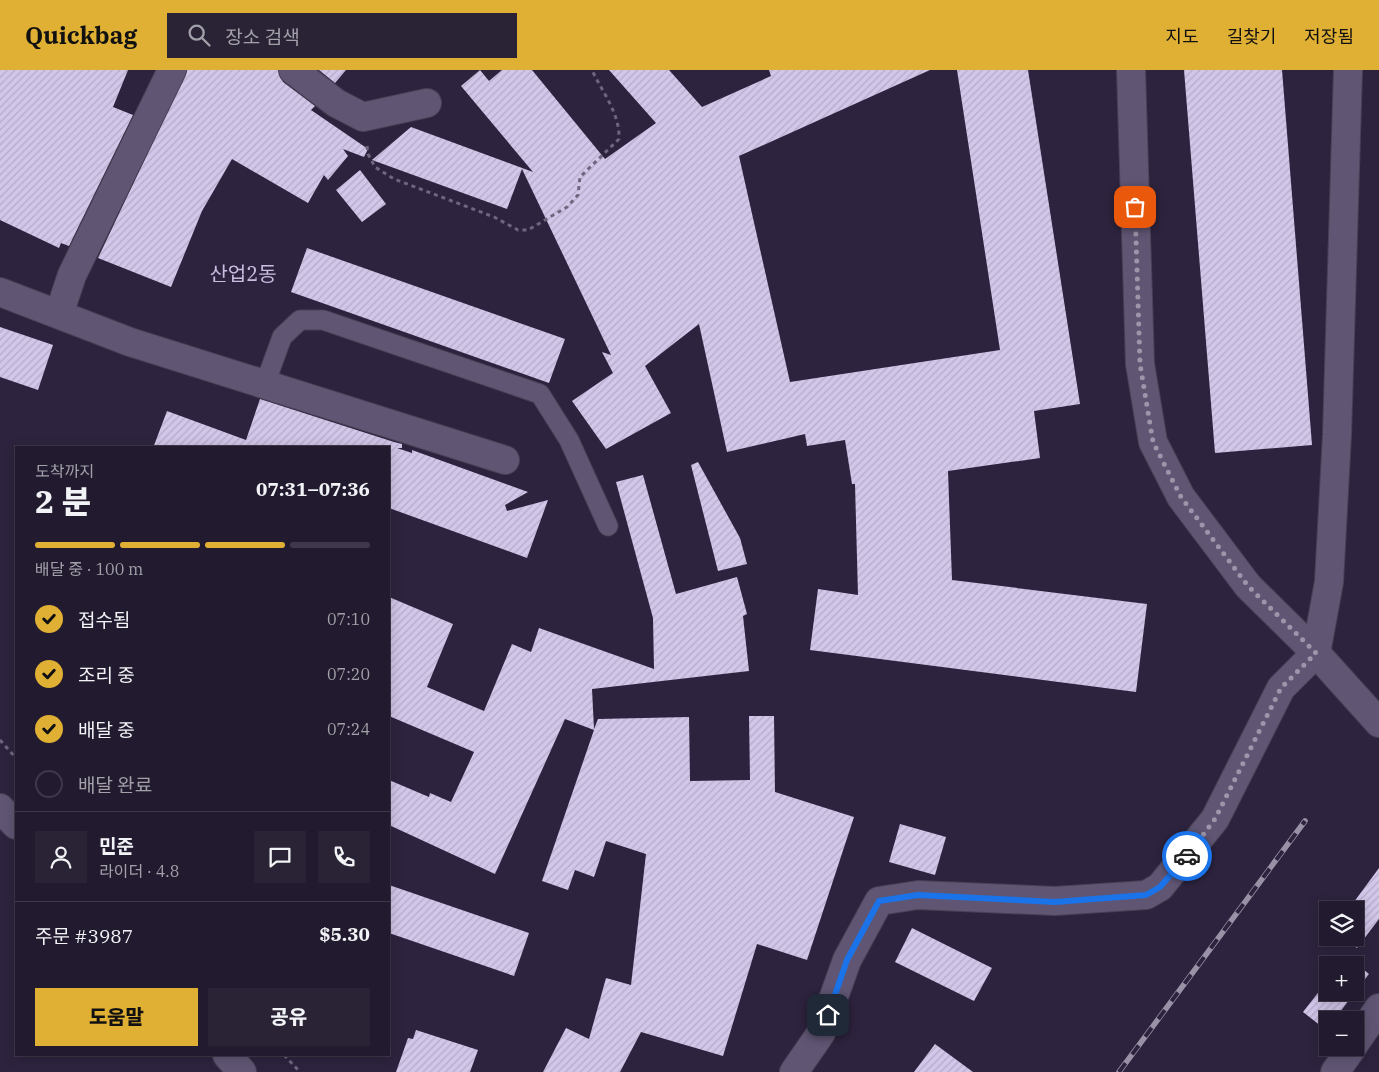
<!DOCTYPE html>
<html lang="ko">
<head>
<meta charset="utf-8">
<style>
  :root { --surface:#221a2e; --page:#2a2336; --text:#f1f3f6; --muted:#a2a1aa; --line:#3f384a; --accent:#e0b034 }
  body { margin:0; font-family:"IBM Plex Serif","Noto Sans KR",serif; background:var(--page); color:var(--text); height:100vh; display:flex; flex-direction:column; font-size:19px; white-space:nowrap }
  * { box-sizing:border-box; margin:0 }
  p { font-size:16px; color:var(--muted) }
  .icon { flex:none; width:28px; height:28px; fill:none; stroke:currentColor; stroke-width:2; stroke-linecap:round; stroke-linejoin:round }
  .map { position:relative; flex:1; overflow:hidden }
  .details { position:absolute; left:15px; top:376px; width:375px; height:610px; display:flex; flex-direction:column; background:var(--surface); border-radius:0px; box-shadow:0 2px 12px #0003,0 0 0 1px var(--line) }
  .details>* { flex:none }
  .buttons { position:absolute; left:1319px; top:831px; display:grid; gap:10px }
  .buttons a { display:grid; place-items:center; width:45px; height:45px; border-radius:0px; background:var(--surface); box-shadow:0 2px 12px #0003,0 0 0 1px var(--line); font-size:25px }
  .pin { position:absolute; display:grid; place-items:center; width:42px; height:42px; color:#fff; margin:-21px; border-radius:10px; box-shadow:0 2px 8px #0006 }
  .courier { position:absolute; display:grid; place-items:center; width:50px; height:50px; margin:-25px; border:4px solid #1a73e8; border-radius:50%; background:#fff; color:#222; box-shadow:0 1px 6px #0007 }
  .summary em { font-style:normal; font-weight:800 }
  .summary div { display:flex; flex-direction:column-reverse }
  .summary { display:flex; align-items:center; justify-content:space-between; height:85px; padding:0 20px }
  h1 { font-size:32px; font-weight:800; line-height:38px }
  .bar { display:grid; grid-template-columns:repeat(4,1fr); gap:8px 5px; align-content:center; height:60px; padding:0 20px }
  .bar i { height:6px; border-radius:4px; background:var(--line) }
  .bar .selected { background:var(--accent) }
  .bar p { grid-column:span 4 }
  .line { display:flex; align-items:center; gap:12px; padding:0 20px; border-top:1px solid var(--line) }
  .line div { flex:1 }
  .round { display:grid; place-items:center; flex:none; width:52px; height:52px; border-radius:0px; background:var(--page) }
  ol { padding:0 20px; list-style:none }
  li { display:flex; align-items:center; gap:15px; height:55px }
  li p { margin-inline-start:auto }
  li .icon { padding:5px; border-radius:50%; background:var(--accent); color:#111; stroke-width:4 }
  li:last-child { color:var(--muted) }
  li i { width:28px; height:28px; border:2px solid var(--line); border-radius:50% }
  .button { display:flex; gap:10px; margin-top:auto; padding:10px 20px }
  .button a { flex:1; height:58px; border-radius:0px; background:var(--accent); color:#111; font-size:20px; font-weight:800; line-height:58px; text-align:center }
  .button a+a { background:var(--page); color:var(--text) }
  header { display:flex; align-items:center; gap:30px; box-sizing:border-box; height:70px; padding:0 25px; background:var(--accent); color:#111 }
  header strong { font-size:24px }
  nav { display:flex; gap:28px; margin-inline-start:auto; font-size:18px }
  .search { width:350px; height:45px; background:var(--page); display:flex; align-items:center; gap:12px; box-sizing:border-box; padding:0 18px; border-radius:0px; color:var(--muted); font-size:19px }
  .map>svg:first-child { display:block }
  .building { fill:url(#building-hatch) }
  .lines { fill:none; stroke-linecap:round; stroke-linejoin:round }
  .lane-casing { stroke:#494056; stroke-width:21 }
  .street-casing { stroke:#494056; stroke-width:30 }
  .secondary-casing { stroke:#494056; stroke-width:30 }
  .path { stroke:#6f667e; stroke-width:3; stroke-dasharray:4 4; stroke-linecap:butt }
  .lane { stroke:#605674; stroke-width:19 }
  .street { stroke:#605674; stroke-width:28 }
  .secondary { stroke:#605674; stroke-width:28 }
  .rail-casing { stroke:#9992a7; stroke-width:5.5 }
  .rail { stroke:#2d233e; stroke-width:4; stroke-dasharray:11; stroke-linecap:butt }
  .done { stroke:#9d96ab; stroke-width:5; stroke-dasharray:0 9 }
  .route { stroke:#1a73e8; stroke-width:6 }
  .labels { text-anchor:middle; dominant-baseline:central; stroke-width:5; stroke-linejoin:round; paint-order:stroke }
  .quarter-label { font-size:20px; fill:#c8bddf; stroke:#2d233e }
</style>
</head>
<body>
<header>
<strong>Quickbag</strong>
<div class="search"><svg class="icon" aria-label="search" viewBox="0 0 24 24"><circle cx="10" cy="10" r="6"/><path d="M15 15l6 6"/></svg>장소 검색</div>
<nav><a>지도</a><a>길찾기</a><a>저장됨</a></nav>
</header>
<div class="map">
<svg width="1379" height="1002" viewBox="0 0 1379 1002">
  <defs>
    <pattern id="building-hatch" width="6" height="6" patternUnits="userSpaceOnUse" patternTransform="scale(1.25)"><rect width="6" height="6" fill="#d2c6e9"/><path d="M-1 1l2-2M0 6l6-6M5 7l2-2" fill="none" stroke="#b5abc8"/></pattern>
  </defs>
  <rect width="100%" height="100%" fill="#2d233e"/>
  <g class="building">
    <polygon points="0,0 128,0 113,37 133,45 69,176 61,173 59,178 0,150"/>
    <polygon points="187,0 278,0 283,12 315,36 311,40 368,79 364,87 343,79 348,86 328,110 324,105 308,133 232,89 202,141 171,217 98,188"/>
    <polygon points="319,0 346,0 335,13"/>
    <polygon points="480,0 489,11 502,0 532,0 605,89 656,53 609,0 669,0 702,37 771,6 769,0 930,0 739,86 790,312 1000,280 957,0 1028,0 1080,334 1034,341 1040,388 948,401 952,510 1147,534 1136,622 810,580 818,519 858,525 855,414 852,414 845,370 807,376 805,364 727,382 699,254 645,296 671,343 606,379 572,331 613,303 602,282 611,285 522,99 507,139 372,90 411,57 533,102 461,16"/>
    <polygon points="1184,0 1282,0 1312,375 1215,383"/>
    <polygon points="360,100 386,134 362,152 336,120"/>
    <polygon points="307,178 565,269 549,313 291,222"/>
    <polygon points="0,257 53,275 38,320 0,307"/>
    <polygon points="260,329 394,372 402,374 402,378 397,378 412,383 412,380 528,422 505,435 507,441 548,430 527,488 389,438 389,378 153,378 167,341 246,370"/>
    <polygon points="698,392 740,468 747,494 718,501 691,395"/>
    <polygon points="643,405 676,524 737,507 747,544 743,546 749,601 592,619 594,659 598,649 689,647 690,711 750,710 749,646 774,646 775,722 854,747 807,890 757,874 723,986 641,962 620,1002 543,1002 566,958 589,969 606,908 631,915 646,784 606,771 594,807 575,800 568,820 542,811 594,660 565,649 495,804 389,755 389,710 429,727 430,723 451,732 474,682 389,646 389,527 453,554 427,617 484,641 512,574 531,582 539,558 654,599 653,548 616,412"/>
    <polygon points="900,754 946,767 935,805 889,792"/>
    <polygon points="1379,798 1379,849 1357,878 1342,868 1355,868 1355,840 1348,840"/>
    <polygon points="389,815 529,863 514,906 389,863"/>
    <polygon points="912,858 992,898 974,931 895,892"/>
    <polygon points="1347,886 1369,904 1355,922 1355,895 1339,895"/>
    <polygon points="1328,910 1328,922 1355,922 1334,950 1328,950 1326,960 1303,942"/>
    <polygon points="416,960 478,980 470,1002 396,1002 408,968 413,969"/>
    <polygon points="935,974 973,1002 914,1002"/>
  </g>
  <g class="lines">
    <defs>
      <polyline id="lane" points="265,314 282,267 300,250 323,250 540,324 569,370 608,456"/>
      <g id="street">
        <polyline points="293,0 336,33 363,47 427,33"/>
        <polyline points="1131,0 1140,294 1153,372 1181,427 1248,516 1316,583 1379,653"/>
        <polyline points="0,222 130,272 505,390"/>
        <polyline points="59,244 72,205 172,0"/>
        <polyline points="794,1002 821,963 847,890 879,831 918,825 1055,831 1146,825 1160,817 1215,749 1281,618 1316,583 1329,512 1337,365 1348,0"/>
      </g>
      <g id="secondary">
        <polyline points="0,738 16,755"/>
        <polyline points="1355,973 1379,938"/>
        <polyline points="227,985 242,1002"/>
        <polyline points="1335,1002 1352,978"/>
      </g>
    </defs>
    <use href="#lane" class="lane-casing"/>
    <use href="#street" class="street-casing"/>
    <use href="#secondary" class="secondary-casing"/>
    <g class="path">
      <path d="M367,76L368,84L375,97L394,109L494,147L518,160H528L567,137L578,125L580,107L619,69C620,43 602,22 592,0"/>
      <polyline points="0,670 16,688"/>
      <polyline points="284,985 300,1002"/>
    </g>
    <use href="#lane" class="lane"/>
    <use href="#street" class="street"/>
    <use href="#secondary" class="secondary"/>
    <defs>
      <polyline id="rail" points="1119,1002 1305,751"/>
    </defs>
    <use href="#rail" class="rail-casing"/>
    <use href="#rail" class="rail"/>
  </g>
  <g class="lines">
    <polyline class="done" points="1135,137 1140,294 1153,372 1181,427 1248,516 1316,583 1281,618 1215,749 1187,786"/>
    <polyline class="route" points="828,945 847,890 879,831 918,825 1055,832 1146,825 1160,817 1187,786"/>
  </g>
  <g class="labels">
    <g class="quarter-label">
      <text x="243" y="203">산업2동</text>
    </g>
  </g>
</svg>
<div class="buttons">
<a><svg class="icon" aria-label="layers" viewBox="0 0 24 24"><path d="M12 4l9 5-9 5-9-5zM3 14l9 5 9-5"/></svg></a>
<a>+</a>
<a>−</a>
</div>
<div class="pin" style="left:1135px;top:137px;background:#ea580c"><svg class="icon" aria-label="bag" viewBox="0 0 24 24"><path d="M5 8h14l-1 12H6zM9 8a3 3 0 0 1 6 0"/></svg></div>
<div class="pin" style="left:828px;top:945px;background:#1f2937"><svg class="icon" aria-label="home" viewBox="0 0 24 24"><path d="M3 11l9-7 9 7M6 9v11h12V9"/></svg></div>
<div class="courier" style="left:1187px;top:786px"><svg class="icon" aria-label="car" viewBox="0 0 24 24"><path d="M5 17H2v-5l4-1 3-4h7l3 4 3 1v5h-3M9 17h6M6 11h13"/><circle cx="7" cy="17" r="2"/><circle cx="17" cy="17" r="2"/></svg></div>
<section class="details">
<div class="summary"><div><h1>2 분</h1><p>도착까지</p></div><em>07:31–07:36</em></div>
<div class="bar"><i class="selected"></i><i class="selected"></i><i class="selected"></i><i></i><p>배달 중 · 100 m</p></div>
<ol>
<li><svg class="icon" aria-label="check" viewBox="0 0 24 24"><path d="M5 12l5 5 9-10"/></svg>접수됨<p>07:10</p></li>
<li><svg class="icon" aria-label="check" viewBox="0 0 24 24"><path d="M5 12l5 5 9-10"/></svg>조리 중<p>07:20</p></li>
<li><svg class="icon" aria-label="check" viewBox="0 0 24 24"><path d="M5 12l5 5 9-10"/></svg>배달 중<p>07:24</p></li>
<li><i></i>배달 완료</li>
</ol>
<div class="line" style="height:90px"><a class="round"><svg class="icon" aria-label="person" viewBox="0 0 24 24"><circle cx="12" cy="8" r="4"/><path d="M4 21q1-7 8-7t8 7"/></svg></a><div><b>민준</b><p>라이더 · 4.8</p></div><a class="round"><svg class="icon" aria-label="chat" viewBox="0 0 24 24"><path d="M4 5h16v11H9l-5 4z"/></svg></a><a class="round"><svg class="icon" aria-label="phone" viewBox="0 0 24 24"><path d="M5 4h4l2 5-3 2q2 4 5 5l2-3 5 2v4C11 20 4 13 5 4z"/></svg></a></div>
<div class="line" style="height:65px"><div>주문 #3987</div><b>$5.30</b></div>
<div class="button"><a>도움말</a><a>공유</a></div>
</section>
</div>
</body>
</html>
